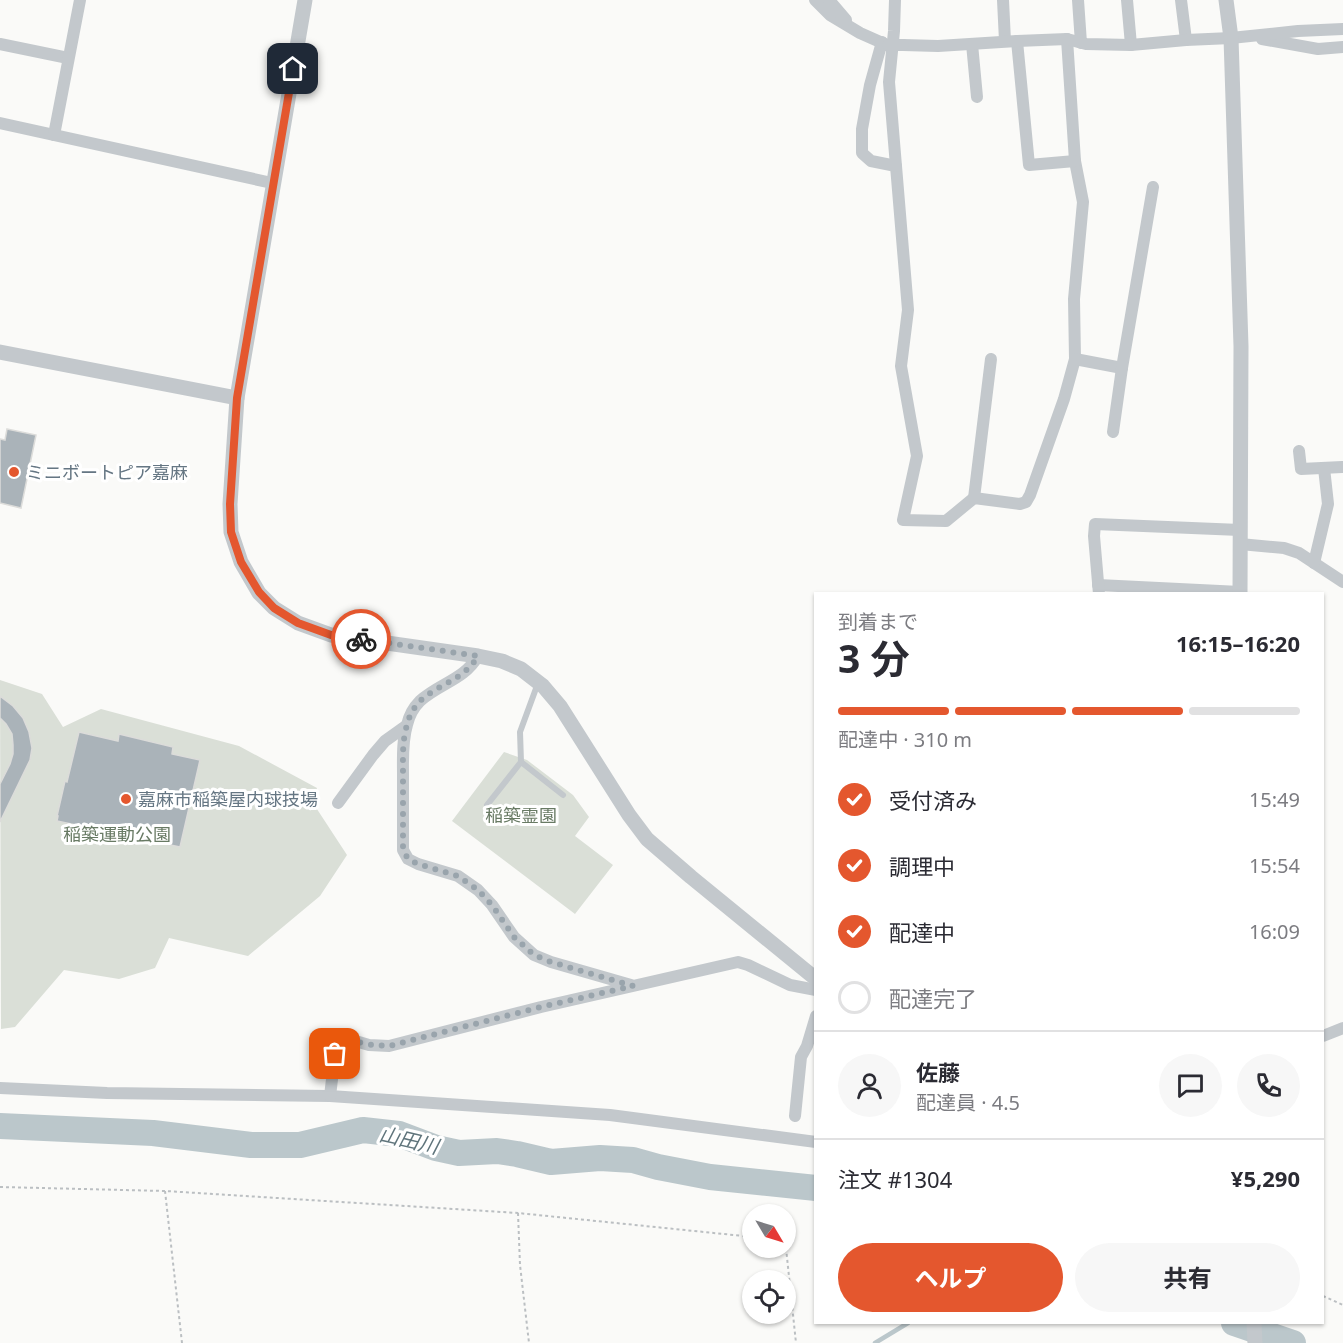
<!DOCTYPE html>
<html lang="ja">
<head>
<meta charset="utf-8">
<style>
  :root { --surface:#fff; --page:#f7f7f7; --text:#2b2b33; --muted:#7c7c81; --line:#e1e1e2; --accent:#e4572e }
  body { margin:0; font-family:"Noto Sans","Noto Sans JP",sans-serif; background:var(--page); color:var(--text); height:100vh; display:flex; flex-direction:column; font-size:22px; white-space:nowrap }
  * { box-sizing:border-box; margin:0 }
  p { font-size:20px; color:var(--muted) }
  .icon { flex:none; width:33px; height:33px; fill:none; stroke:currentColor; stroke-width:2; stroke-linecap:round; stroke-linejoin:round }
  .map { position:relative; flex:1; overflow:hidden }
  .sheet { position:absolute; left:814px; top:592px; width:510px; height:732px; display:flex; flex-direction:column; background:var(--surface); border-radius:0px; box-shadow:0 2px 4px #0004 }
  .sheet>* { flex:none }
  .needle { width:39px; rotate:128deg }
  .buttons { position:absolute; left:742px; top:1204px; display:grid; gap:12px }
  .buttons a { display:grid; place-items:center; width:54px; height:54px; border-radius:50%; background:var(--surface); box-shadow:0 2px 4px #0004; font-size:30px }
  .pin { position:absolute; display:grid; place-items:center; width:51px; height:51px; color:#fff; margin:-26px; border-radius:12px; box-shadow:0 3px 9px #0006 }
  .courier { position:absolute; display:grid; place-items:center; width:60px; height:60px; margin:-30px; border:4px solid #e4572e; border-radius:50%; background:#fff; color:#222; box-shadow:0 2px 8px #0007 }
  .overview em { font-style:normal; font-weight:700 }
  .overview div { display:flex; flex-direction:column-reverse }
  .overview { display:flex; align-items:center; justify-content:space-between; height:102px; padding:0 24px }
  h1 { font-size:39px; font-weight:700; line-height:45px }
  .bar { display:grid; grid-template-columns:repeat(4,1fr); gap:9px 6px; align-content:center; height:72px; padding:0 24px }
  .bar i { height:8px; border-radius:4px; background:var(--line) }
  .bar .current { background:var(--accent) }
  .bar p { grid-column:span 4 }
  .line { display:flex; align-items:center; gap:15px; padding:0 24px; border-top:2px solid var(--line) }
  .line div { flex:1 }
  .round { display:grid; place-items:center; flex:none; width:63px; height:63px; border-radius:32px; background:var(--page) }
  ol { padding:0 24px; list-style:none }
  li { display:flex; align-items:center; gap:18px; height:66px }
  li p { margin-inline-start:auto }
  li .icon { padding:6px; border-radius:50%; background:var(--accent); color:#fff; stroke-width:4 }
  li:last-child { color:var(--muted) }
  li i { width:33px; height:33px; border:3px solid var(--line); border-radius:50% }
  .cta { display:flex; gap:12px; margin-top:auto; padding:12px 24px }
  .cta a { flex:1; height:69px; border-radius:36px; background:var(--accent); color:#fff; font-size:24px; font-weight:700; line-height:69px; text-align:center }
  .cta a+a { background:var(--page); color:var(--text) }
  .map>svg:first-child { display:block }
  .green { fill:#dadfd7 }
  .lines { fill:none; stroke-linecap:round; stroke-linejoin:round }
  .stream { stroke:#bbc7cb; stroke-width:4.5 }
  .river { stroke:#bbc7cb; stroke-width:26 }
  .building { fill:#aab3b9; stroke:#dcdcda; stroke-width:1.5 }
  .path { stroke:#bbbfc2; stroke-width:2; stroke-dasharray:3 3; stroke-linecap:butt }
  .service { stroke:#c3c8cc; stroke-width:6 }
  .minor { stroke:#c3c8cc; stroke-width:12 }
  .tertiary { stroke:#c3c8cc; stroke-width:15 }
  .minor-bridge { stroke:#c3c8cc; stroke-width:12 }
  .done { stroke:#99a4ac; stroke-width:6; stroke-dasharray:0 10.8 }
  .route { stroke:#e4572e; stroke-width:8 }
  .poi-dot { fill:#e4572e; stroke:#fff; stroke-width:2 }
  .labels { text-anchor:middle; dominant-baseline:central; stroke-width:6; stroke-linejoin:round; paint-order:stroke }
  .poi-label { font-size:18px; fill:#657683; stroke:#fff; text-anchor:start }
  .park-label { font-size:18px; fill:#687a64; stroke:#fff }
  .water-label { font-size:20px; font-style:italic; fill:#60757c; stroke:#fff }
</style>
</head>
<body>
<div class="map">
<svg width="1343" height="1343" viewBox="0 0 1343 1343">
  <rect width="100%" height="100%" fill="#fafaf8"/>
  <g class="green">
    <polygon points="0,680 42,694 63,727 101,709 239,746 317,788 313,803 347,855 320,896 248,956 169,938 155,968 119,979 64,970 15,1027 1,1029"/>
    <polygon points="504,752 527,760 573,795 589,817 575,836 613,865 575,914 452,821"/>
  </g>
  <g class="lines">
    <polyline class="stream" points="875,1343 908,1323"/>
    <g class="river">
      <polyline points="0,1126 153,1133 251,1145 300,1145 363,1130 399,1134 436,1148 459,1153 497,1151 517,1154 551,1162 600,1158 633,1160 658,1167 710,1177 816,1188"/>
      <polyline points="1234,1323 1293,1343"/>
    </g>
  </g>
  <g class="building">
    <polygon points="7,429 36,435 21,508 0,503 0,439 5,440"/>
    <polygon points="0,696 13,706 23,718 29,732 32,748 30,760 0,822 0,784 10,764 13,754 13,745 12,734 6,724 0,718"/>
    <polygon points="79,732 118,741 119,734 173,747 172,754 200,760 180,847 128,836 126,842 104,837 105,831 57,821 58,816 57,816 65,781 67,782"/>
  </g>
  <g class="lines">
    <g class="path">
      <polyline points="0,1187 165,1191 518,1213 753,1237"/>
      <polyline points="165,1191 182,1343"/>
      <polyline points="518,1213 520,1265 529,1343"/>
      <polyline points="786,1248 796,1343"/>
      <polyline points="1323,1296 1343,1305"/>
    </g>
    <g class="service">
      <polyline points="538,683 520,732 521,762 563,795"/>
      <polyline points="487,805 521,762"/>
    </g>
    <g class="minor">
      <polyline points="815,0 830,15 860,33 887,45"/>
      <polyline points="829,0 846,20"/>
      <polyline points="895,0 894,31 889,82 908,310 901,366 917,456 903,520 946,521 974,498 1020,504 1026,502 1030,495 1064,399 1075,359 1074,299 1083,202 1075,161 1067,39"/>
      <polyline points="1003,0 1005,41"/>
      <polyline points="1078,0 1081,43"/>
      <polyline points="1127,0 1131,45"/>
      <polyline points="1181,0 1186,40"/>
      <polyline points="1262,39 1318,49 1343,47"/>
      <polyline points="1017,41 1029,165 1075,161"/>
      <polyline points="882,42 870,85 862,129 862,153 871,161 896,166"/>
      <polyline points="0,44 68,58"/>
      <polyline points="972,44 977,97"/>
      <polyline points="903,45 938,46 1017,41 1067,39 1086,44 1131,45 1186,40 1231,38 1298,31 1343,29"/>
      <polyline points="0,123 272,183"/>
      <polyline points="54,135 80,0"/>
      <polyline points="1075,359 1122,368"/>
      <polyline points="1113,432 1122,368 1153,187"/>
      <polyline points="1299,451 1301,469 1342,467"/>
      <polyline points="974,498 991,359"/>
      <polyline points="1240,544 1284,548 1299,553 1343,582"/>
      <polyline points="1314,563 1328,504 1324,468"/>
      <polyline points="1098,585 1240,592"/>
      <polyline points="1099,594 1094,536 1095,524 1240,530"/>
      <path d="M478,656C464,680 440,683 420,701C414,707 409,716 407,725C402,741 403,759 403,776C403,800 403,825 403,850L408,859L418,864L458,876L478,890L492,905L514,937L534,955L551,962L631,985"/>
      <polyline points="338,803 373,755 385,741 406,726"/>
      <polyline points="1323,1036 1343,1028"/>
      <polyline points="0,1088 107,1093 330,1096 610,1115 816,1142"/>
      <polyline points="330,1096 335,1054 338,1046 344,1041 352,1040 369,1045 389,1046 541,1007 738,962 748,965 790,985 816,990"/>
      <polyline points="795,1116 801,1057 807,1046 816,1016"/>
    </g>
    <g class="tertiary">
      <polyline points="305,0 237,398 230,504 231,532 241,562 259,593 274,608 298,623 331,635 478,656 502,661 521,669 543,686 560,706 629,815 647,839 691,877 816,979"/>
      <polyline points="1226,0 1231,38 1241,346 1240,594"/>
      <polyline points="0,352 237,398"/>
      <polyline points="1254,1323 1255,1343"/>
    </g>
    <polyline class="minor-bridge" points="888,45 903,45"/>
  </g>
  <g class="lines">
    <path class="done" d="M335,1054C341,1034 353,1042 368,1044C375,1046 382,1045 389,1046L541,1007L633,986L551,962L534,955L514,937L492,905L478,890L458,876L418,864L408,859L403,850C403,825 403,800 403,776C403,759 402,741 407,725C409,716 414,707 420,701C440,683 464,680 478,656L361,639"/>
    <polyline class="route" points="293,69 237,398 230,504 231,532 241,562 259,592 274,608 298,623 331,635 361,639"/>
  </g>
  <g class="poi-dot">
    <circle cx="14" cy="472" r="6"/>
    <circle cx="126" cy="799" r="6"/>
  </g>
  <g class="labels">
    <g class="poi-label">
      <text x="26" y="472">ミニボートピア嘉麻</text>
      <text x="138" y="799">嘉麻市稲築屋内球技場</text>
    </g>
    <g class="park-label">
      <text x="521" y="815">稲築霊園</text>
      <text x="117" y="834">稲築運動公園</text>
    </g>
    <g class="water-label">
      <text transform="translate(409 1140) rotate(13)">山田川</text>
    </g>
  </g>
</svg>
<div class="buttons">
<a><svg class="needle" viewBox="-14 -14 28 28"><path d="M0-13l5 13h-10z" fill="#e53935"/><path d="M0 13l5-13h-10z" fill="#7c7c81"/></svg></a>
<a><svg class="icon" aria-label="locate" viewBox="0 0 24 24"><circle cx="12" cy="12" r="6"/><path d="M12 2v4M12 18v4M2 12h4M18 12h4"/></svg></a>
</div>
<div class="pin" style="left:335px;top:1054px;background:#ea580c"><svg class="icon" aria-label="bag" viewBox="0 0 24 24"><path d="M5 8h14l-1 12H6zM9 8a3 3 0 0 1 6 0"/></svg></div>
<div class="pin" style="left:293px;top:69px;background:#1f2937"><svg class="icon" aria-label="home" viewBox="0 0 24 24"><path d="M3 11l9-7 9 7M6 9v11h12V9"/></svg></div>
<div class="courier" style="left:361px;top:639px"><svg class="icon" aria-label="bike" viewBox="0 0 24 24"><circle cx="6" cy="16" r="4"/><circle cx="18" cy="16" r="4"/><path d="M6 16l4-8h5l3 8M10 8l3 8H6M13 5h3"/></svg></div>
<section class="sheet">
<div class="overview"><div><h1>3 分</h1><p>到着まで</p></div><em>16:15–16:20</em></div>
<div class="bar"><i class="current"></i><i class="current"></i><i class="current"></i><i></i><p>配達中 · 310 m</p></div>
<ol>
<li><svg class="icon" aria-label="check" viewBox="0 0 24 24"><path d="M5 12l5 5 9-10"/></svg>受付済み<p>15:49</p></li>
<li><svg class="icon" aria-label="check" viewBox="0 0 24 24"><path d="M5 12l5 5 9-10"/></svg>調理中<p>15:54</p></li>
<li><svg class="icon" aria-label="check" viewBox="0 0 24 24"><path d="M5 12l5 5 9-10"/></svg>配達中<p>16:09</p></li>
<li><i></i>配達完了</li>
</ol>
<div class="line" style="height:108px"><a class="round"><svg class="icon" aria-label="person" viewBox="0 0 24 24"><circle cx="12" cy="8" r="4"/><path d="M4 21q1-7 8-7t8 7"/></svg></a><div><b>佐藤</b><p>配達員 · 4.5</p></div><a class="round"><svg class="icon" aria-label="chat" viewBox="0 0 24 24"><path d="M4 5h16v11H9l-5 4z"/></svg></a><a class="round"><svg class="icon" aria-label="phone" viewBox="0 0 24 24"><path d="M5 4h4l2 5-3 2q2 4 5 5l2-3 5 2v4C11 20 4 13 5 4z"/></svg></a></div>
<div class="line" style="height:78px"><div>注文 #1304</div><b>¥5,290</b></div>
<div class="cta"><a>ヘルプ</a><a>共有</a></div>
</section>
</div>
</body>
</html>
